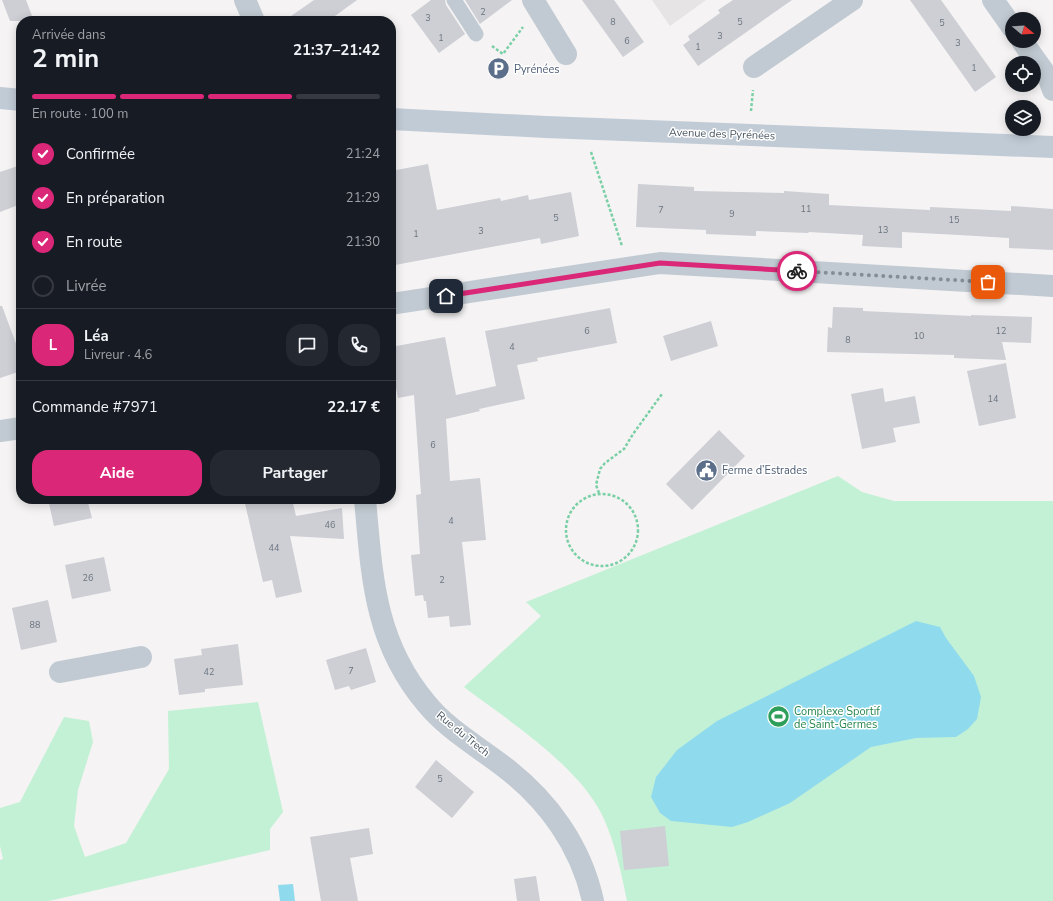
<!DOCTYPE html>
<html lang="fr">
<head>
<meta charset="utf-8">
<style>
  :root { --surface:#171b24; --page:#242831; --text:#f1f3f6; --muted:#9ea1a6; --line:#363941; --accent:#db2777 }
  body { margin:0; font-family:"Nunito Sans",sans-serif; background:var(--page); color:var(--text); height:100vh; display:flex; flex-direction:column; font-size:15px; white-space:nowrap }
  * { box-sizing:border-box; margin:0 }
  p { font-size:13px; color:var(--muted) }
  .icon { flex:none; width:22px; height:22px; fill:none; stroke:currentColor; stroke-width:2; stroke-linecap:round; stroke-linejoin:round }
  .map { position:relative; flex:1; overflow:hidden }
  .details { position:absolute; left:16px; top:16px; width:380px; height:488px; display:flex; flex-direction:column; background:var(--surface); border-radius:16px; box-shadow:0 2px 10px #0003 }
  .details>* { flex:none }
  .needle { width:26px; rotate:108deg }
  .controls { position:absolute; left:1005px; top:12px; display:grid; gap:8px }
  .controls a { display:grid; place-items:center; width:36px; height:36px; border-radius:50%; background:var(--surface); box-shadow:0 2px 10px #0003; font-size:20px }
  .pin { position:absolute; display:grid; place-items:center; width:34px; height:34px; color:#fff; margin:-17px; border-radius:8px; box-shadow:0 2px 6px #0006 }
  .courier { position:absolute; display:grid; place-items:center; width:40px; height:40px; margin:-20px; border:3px solid #db2777; border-radius:50%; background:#fff; color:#222; box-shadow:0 1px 5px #0007 }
  .head em { font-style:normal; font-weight:700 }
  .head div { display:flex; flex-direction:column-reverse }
  .head { display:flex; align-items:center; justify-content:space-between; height:68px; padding:0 16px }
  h1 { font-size:26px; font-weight:700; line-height:30px }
  .bar { display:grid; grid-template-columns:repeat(4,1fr); gap:6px 4px; align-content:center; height:48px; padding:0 16px }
  .bar i { height:5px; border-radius:3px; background:var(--line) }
  .bar .current { background:var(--accent) }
  .bar p { grid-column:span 4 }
  .line { display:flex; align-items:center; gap:10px; padding:0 16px; border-top:1px solid var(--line) }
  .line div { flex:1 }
  .round { display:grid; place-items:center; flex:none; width:42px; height:42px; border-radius:16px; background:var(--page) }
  ol { padding:0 16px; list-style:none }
  li { display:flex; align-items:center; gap:12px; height:44px }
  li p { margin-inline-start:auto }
  li .icon { padding:4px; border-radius:50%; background:var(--accent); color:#fff; stroke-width:4 }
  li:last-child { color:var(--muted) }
  li i { width:22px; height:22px; border:2px solid var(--line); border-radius:50% }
  .action { display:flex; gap:8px; margin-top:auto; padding:8px 16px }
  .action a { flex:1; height:46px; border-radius:16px; background:var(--accent); color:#fff; font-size:16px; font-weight:700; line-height:46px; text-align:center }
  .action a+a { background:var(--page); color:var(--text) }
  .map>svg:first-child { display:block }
  .education { fill:#e6e4e5 }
  .green { fill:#c3f1d5 }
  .water { fill:#90daee }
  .building { fill:#cdcfd5 }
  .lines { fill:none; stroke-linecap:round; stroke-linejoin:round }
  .path { stroke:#7ad0a6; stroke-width:2.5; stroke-dasharray:3 2; stroke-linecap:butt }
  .service { stroke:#c1cad2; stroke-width:15 }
  .minor { stroke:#c1cad2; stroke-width:22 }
  .tertiary { stroke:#c1cad2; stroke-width:22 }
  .secondary { stroke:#c1cbd6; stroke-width:22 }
  .done { stroke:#868d94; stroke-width:4; stroke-dasharray:0 7.2 }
  .route { stroke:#db2777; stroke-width:5 }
  .labels { text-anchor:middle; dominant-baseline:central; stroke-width:3; stroke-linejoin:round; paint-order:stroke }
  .number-label { font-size:9px; fill:#6b747e }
  .service-label { font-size:11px; fill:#4e5e75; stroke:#fff; text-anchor:start }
  .street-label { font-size:11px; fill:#4a5661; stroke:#fff }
  .leisure-label { font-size:11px; fill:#27864d; stroke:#fff; text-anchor:start }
</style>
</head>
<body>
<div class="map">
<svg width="1053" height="901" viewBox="0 0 1053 901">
  <rect width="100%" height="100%" fill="#f5f3f3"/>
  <polygon class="education" points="652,0 706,0 670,26"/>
  <g class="green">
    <path d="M838,476L862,492L894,501H1053V901H627C621,873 616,846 604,819C581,767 509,721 464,687L541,616L526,602Z"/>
    <polygon points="258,702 283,812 270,829 270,850 49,901 0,901 0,860 3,859 0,846 0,808 20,802 64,717 89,721 93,742 78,790 74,826 85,857 126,843 169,769 168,711"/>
  </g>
  <g class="water">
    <polygon points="916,621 940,627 946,638 974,676 981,697 977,719 968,729 956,737 916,738 871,747 790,803 748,822 732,827 671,821 660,813 651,797 656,777 677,750 717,721"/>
    <polygon points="293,884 295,901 280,901 278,885"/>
  </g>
  <g class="building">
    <polygon points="2,0 26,0 34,21 10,21"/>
    <polygon points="314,0 357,0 328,21 284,21"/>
    <polygon points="431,0 445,0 446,5 465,34 439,53 411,15"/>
    <polygon points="465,0 512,0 480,24"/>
    <polygon points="582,0 614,0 644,42 623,57"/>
    <polygon points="733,0 792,0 698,66 683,45 690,40 688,36 720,13 718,10"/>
    <polygon points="910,0 941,0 996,77 975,92"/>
    <polygon points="428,164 437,210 500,198 501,201 528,195 529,200 571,192 579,236 541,244 540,238 395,265 391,241 391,171"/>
    <polygon points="21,165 21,204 0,212 0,172"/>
    <polygon points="638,184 694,187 694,191 784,193 784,191 829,194 829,205 930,210 930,207 1011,211 1011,206 1053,209 1053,250 1009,248 1009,238 959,235 902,232 902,248 862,246 863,235 809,232 808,233 756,231 756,236 706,234 706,230 636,227"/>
    <polygon points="0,306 2,306 21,357 21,371 0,378"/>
    <polygon points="833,307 863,308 863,311 971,316 971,315 1032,317 1031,343 1002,342 1006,360 954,358 954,355 827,352 828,327 832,328"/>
    <polygon points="610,308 617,343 537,358 538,361 517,365 525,399 479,409 480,411 446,419 450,481 480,478 486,540 462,542 471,625 450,627 449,616 428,618 426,601 424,601 423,595 415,596 411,555 420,554 416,495 421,494 414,395 398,398 391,362 391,347 445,337 456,395 496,386 485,331"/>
    <polygon points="711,321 718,346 671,361 663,336"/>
    <polygon points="1006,363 1016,418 979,426 967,371"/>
    <polygon points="883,388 885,402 915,396 920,423 893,428 896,442 862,449 851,394"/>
    <polygon points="719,430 745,456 692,510 666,484"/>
    <polygon points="48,499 87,499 92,518 54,526"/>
    <polygon points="244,499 292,499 296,516 342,508 344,539 290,536 302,592 276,598 272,580 263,582"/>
    <polygon points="104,557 111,591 72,599 65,565"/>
    <polygon points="48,600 57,642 21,650 12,608"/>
    <polygon points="238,644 243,685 205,689 205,692 179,695 174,659 202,655 201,649"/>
    <polygon points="366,648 376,682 351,690 349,686 335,690 326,660"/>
    <polygon points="436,760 474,792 452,818 415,787"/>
    <polygon points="665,826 669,866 624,870 620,831"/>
    <polygon points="369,828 373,854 350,858 358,901 321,901 310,837"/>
    <polygon points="536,876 540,901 517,901 514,879"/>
  </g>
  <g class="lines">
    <g class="path">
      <polyline points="492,46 503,54 523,27"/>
      <polyline points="751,111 753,90"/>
      <polyline points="591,152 622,246"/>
      <polyline points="599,493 596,485 600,469 605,463 624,449 633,434 662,394"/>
      <circle cx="602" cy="530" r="36"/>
    </g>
    <polyline class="service" points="454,0 476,34"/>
    <g class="minor">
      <polyline points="245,0 254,21"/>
      <polyline points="533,0 566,54"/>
      <polyline points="993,0 1012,27"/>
      <polyline points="1022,41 1049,79 1053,90"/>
      <polyline points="754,67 852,0"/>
      <polyline points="391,304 660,263 1053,286"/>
      <polyline points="0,431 21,428"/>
      <polyline points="60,672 141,657"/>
    </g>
    <path class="tertiary" d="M365,499C372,576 374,641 426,703C447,729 477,746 503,766C548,800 581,846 593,901"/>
    <g class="secondary">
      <polyline points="0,98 21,100"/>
      <polyline points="391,119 546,127 1053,147"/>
    </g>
  </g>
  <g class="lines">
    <polyline class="done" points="797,271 988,282"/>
    <polyline class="route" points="446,296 660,263 797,271"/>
  </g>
  <defs>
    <symbol id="parking-disc" viewBox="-11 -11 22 22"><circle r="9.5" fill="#5c6f8a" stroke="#fff"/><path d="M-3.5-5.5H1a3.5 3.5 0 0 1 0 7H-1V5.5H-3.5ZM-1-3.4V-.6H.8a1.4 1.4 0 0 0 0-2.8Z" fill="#fff"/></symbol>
    <symbol id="civic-disc" viewBox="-11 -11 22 22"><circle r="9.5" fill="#5c6f8a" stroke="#fff"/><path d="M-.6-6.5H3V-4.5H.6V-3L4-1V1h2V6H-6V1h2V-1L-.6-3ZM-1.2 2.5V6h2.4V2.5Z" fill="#fff"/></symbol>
    <symbol id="stadium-disc" viewBox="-11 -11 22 22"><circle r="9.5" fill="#2e9e5b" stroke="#fff"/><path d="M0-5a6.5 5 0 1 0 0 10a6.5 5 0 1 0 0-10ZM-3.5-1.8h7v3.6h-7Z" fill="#fff"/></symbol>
  </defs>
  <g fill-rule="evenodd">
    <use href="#parking-disc" x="486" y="56" width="25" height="25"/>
    <use href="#civic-disc" x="694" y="458" width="25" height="25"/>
    <use href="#stadium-disc" x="766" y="704" width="25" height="25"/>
  </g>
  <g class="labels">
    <g class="number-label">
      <text x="483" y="12">2</text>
      <text x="428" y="18">3</text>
      <text x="613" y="22">8</text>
      <text x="740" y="22">5</text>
      <text x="942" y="23">5</text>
      <text x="720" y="36">3</text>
      <text x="441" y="38">1</text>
      <text x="627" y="41">6</text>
      <text x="958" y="43">3</text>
      <text x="698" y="47">1</text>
      <text x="974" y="68">1</text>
      <text x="806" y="209">11</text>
      <text x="661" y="210">7</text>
      <text x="732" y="214">9</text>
      <text x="556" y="218">5</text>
      <text x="954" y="220">15</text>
      <text x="883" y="230">13</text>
      <text x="481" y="231">3</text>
      <text x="416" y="234">1</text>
      <text x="587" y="331">6</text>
      <text x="1001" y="331">12</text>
      <text x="919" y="336">10</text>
      <text x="848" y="340">8</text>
      <text x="512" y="347">4</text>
      <text x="993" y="399">14</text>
      <text x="433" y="445">6</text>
      <text x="451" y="521">4</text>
      <text x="330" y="525">46</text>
      <text x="274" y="548">44</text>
      <text x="88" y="578">26</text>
      <text x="442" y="580">2</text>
      <text x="35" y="625">88</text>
      <text x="351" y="671">7</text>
      <text x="209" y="672">42</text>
      <text x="440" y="779">5</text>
    </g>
    <g class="service-label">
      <text x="514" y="69">Pyrénées</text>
      <text x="722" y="470">Ferme d’Estrades</text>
    </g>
    <g class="street-label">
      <text transform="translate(722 134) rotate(2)">Avenue des Pyrénées</text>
      <text transform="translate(463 734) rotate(39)">Rue du Trech</text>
    </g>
    <g class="leisure-label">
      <text x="794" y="711">Complexe Sportif<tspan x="794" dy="13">de Saint-Germes</tspan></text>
    </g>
  </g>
</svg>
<div class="controls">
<a><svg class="needle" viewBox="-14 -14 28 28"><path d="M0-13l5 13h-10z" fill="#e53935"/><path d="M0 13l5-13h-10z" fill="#9ea1a6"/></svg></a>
<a><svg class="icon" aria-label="locate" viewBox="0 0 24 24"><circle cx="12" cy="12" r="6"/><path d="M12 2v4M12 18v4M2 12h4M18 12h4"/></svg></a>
<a><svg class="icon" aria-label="layers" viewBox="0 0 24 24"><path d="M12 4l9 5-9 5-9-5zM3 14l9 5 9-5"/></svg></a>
</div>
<div class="pin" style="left:988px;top:282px;background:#ea580c"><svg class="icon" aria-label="bag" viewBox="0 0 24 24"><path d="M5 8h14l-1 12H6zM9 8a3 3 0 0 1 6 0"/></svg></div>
<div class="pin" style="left:446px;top:296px;background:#1f2937"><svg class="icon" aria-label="home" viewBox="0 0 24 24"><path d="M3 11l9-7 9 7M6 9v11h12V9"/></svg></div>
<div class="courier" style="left:797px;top:271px"><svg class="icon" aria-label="bike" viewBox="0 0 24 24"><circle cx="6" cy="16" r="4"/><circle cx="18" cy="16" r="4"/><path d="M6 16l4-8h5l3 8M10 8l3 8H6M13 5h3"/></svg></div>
<section class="details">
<div class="head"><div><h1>2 min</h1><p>Arrivée dans</p></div><em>21:37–21:42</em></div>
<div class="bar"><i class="current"></i><i class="current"></i><i class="current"></i><i></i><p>En route · 100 m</p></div>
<ol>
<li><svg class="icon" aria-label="check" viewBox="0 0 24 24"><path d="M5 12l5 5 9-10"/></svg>Confirmée<p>21:24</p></li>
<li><svg class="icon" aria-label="check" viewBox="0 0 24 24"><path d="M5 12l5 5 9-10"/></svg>En préparation<p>21:29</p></li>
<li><svg class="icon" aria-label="check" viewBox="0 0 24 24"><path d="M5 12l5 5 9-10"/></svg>En route<p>21:30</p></li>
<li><i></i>Livrée</li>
</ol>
<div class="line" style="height:72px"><b class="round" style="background:var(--accent);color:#fff">L</b><div><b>Léa</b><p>Livreur · 4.6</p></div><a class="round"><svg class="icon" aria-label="chat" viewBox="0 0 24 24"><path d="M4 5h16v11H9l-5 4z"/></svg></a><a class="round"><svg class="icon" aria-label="phone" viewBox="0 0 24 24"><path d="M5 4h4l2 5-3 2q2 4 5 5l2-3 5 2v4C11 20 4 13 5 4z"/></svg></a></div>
<div class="line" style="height:52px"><div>Commande #7971</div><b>22.17 €</b></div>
<div class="action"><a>Aide</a><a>Partager</a></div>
</section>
</div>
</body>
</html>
